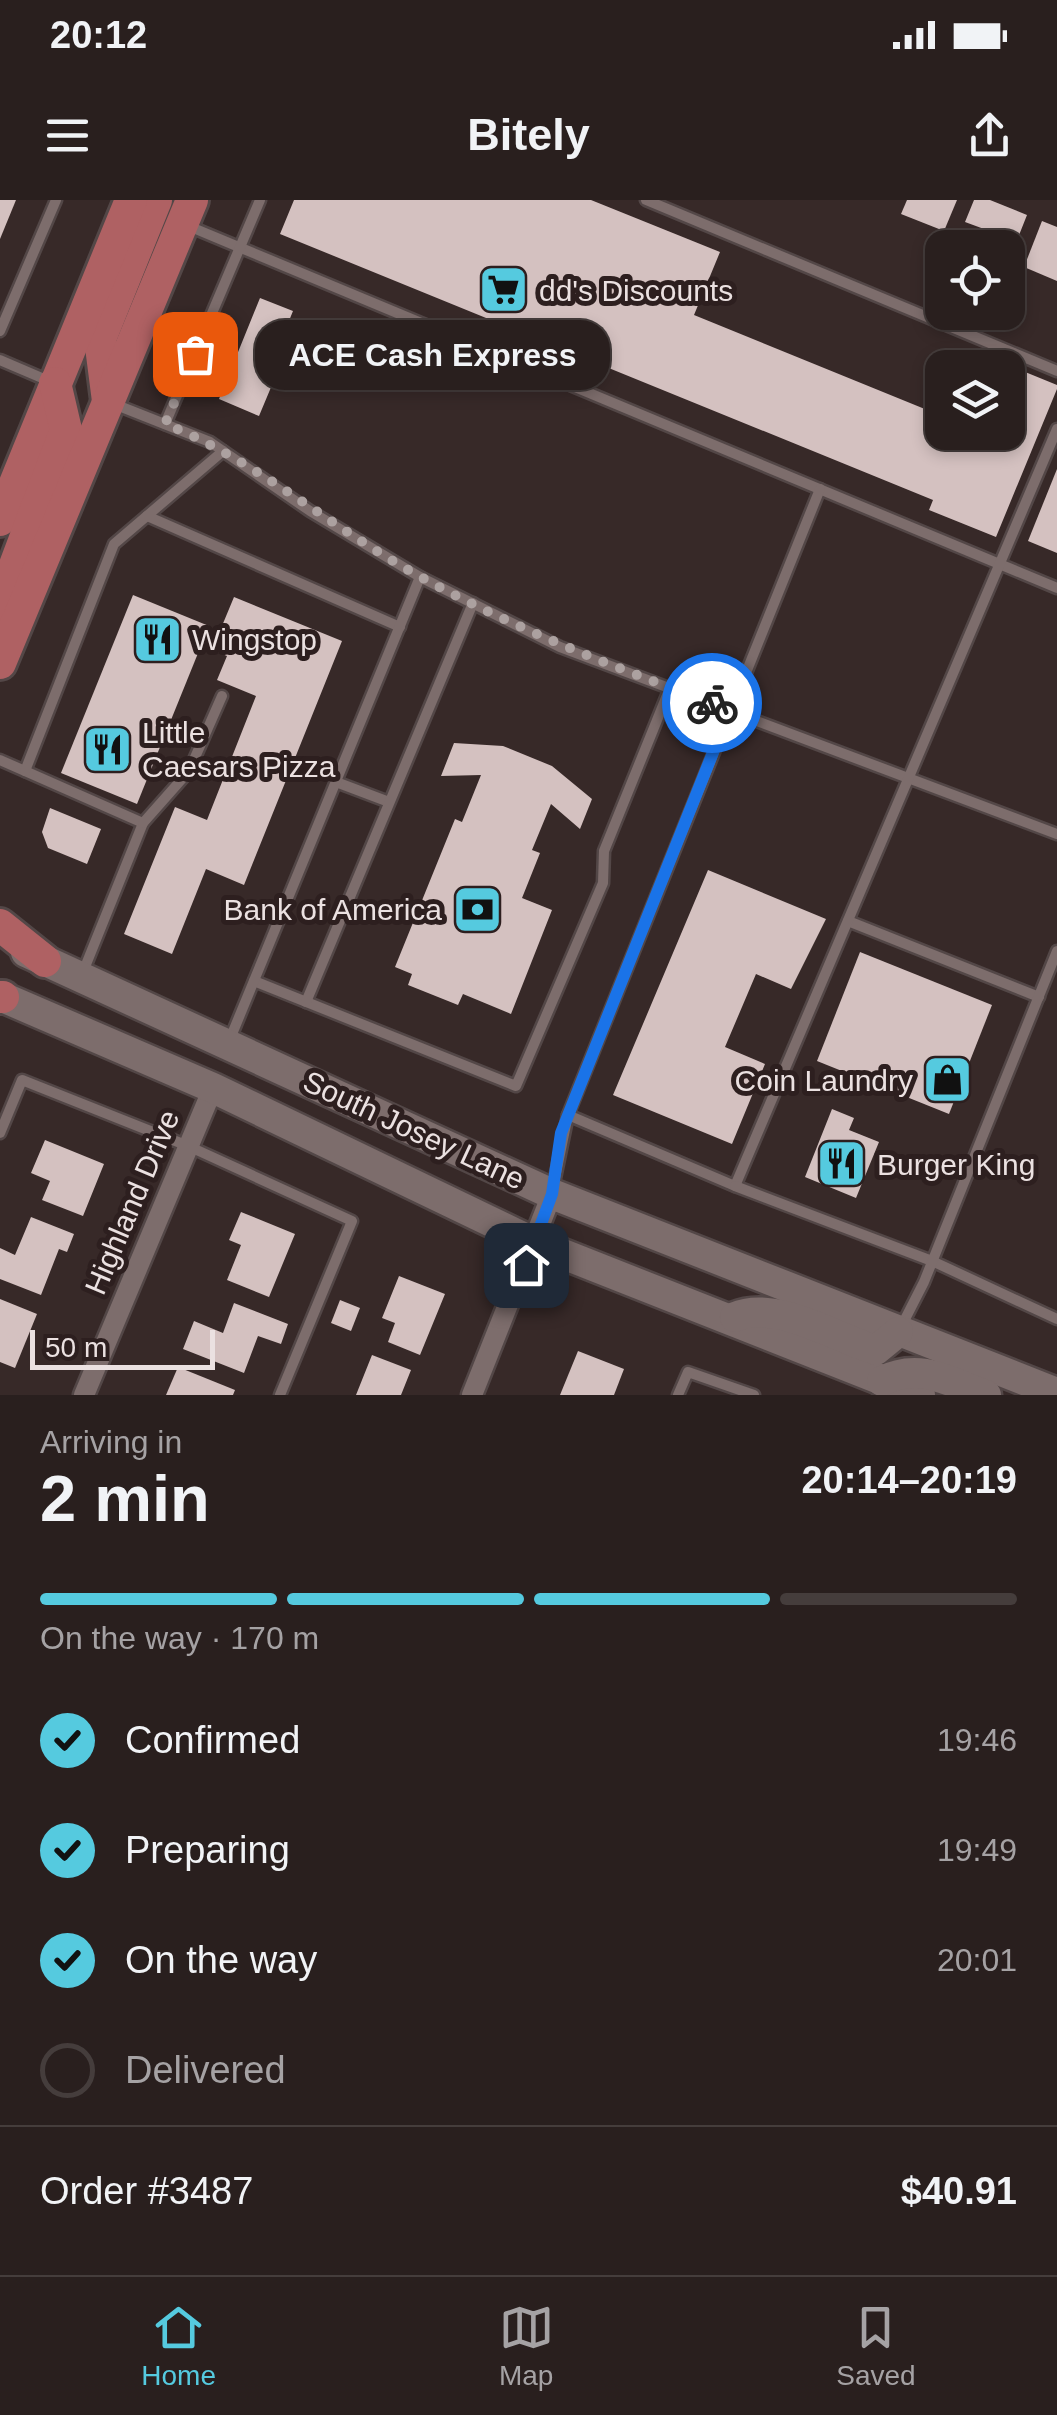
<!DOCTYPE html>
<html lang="en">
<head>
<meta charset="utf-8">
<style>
  :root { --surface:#291f1e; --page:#312727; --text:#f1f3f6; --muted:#a5a2a4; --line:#453d3c; --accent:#55cadf }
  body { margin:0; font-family:Helvetica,sans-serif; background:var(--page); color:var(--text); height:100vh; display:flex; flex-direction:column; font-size:38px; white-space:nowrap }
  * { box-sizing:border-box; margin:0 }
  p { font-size:32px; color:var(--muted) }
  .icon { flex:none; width:55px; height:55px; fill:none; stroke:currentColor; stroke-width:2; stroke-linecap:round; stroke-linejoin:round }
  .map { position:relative; height:1195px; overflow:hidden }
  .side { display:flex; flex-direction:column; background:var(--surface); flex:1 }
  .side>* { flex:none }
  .controls { position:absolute; left:925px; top:30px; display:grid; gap:20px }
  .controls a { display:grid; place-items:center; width:100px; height:100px; border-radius:20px; background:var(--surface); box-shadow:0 5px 15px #0003,0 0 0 2px var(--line); font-size:50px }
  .scale { position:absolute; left:30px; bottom:25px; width:185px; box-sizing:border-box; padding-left:10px; border:5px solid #ebe1e1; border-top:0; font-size:28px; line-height:35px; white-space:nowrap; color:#ebe1e1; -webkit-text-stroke:8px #2d1f1f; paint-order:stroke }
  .pin { position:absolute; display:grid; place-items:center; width:85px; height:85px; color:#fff; margin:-42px; border-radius:20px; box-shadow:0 5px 15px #0006 }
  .courier { position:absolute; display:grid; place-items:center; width:100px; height:100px; margin:-50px; border:8px solid #1a73e8; border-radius:50%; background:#fff; color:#222; box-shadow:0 2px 12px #0007 }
  .bubble { position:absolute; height:70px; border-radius:30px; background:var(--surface); box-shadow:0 5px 15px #0003,0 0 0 2px var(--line); font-size:32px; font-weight:600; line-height:70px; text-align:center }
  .head em { font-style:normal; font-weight:600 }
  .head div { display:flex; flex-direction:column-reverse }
  .head { display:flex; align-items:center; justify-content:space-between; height:170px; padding:0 40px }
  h1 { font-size:65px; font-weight:600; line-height:75px }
  .bar { display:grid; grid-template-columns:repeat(4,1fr); gap:15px 10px; align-content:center; height:120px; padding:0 40px }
  .bar i { height:12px; border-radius:8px; background:var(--line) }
  .bar .selected { background:var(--accent) }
  .bar p { grid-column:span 4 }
  .line { display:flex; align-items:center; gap:25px; padding:0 40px; border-top:2px solid var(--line) }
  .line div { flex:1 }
  ol { padding:0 40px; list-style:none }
  li { display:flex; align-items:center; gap:30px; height:110px }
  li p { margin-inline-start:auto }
  li .icon { padding:10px; border-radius:50%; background:var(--accent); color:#111; stroke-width:4 }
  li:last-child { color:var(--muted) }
  li i { width:55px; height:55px; border:5px solid var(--line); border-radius:50% }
  .status { display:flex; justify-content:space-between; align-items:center; height:70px; padding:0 50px; background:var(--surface); direction:ltr }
  .status svg { height:28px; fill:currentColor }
  header { display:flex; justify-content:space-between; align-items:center; height:130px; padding:0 40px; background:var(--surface); font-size:45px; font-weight:600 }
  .tab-bar { display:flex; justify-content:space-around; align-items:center; height:140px; border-top:2px solid var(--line); background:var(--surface); font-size:28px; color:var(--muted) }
  .tab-bar a { display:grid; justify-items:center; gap:5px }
  .tab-bar .selected { color:var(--accent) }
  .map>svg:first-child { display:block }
  .building { fill:#d4c1c0 }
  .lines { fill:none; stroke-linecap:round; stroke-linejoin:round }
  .lane-casing { stroke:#534747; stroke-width:15 }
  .street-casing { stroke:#534747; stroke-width:25 }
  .secondary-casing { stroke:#534747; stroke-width:35 }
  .primary-casing { stroke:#534747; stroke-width:38 }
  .lane { stroke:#7d6d6c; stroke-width:10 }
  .street { stroke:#7d6d6c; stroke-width:20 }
  .secondary { stroke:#7d6d6c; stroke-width:30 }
  .primary { stroke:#af6163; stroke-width:32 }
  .done { stroke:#aca1a0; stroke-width:10; stroke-dasharray:0 18 }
  .route { stroke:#1a73e8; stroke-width:12 }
  .labels { text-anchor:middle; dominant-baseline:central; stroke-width:10; stroke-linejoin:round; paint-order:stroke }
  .poi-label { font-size:30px; fill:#ebe1e1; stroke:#2d1f1f; text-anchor:start }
  .street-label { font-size:30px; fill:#ebe1e1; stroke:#2d1f1f }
</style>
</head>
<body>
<div class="status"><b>20:12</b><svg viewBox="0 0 49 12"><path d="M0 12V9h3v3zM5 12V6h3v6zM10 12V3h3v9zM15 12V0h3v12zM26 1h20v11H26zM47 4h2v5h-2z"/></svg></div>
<header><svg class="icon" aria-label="menu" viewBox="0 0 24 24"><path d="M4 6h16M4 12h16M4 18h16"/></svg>Bitely<svg class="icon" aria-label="share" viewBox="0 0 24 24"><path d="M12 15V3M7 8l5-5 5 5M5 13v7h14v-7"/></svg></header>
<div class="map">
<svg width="1057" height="1195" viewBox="0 0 1057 1195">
  <rect width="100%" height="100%" fill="#372928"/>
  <g class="building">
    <polygon points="0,0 16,0 0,39"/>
    <polygon points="294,0 591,0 720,52 694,115 942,216 942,232 1008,232 1008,168 987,168 991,158 1057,185 1057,189 996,337 929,310 933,300 280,34"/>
    <polygon points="907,0 957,0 944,31 901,14"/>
    <polygon points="974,0 990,0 1027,15 1008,63 1008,48 976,48 984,29 965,22"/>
    <polygon points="1042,21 1057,27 1057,81 1024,67"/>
    <polygon points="260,98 293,111 269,170 277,173 259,216 219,199"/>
    <polygon points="1057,269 1057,353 1028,341"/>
    <polygon points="133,395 209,426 137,604 61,573"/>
    <polygon points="234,397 342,441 244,685 206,669 172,754 124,734 175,607 207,620 256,496 217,480 227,456 212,450"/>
    <polygon points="454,543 503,546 552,566 592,599 580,629 551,604 532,650 540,653 522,698 552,710 511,814 463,794 458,805 408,785 412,774 395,767 455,619 462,622 481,575 441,576"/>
    <polygon points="50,608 101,629 87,664 48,648 42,632"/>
    <polygon points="708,670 826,719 791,789 756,774 725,847 765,864 732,944 613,895"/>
    <polygon points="860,752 992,805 949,914 817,861"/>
    <polygon points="832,909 854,918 849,930 879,942 856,998 805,977"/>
    <polygon points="45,940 104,964 83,1016 42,1000 50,981 31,973"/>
    <polygon points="241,1012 295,1034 269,1097 227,1080 241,1045 229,1040"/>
    <polygon points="31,1017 74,1034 67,1052 59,1049 41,1095 0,1079 0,1048 15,1055"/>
    <polygon points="399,1076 445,1094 420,1155 388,1142 395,1123 382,1118"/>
    <polygon points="0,1099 37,1114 15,1168 0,1162"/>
    <polygon points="340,1100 360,1108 351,1131 331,1123"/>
    <polygon points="234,1103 288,1124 281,1144 258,1136 244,1173 183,1149 194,1121 223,1133"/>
    <polygon points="578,1151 624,1169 614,1195 560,1195"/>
    <polygon points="372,1155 411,1170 401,1195 356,1195"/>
    <polygon points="178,1167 235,1190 233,1195 166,1195"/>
  </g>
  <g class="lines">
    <defs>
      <g id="lane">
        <polyline points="646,0 1057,171"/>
        <polyline points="186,25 1057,388"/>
        <polyline points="0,131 56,0"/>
        <polyline points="0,160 49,181"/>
        <polyline points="114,204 210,242 310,311 420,377 560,447 1057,634"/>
        <polyline points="165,224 260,0"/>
        <polyline points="147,316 400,427"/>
        <polyline points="0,560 143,623 83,772"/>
        <polyline points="25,571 114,344 223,251"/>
        <polyline points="336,582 389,602"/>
        <polyline points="143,623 189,571 222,496"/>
        <polyline points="848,721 1039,797"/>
        <polyline points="254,781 516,886 603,683 604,651 670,488"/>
        <polyline points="306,802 473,403"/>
        <polyline points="230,839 420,377"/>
        <polyline points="568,915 735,986 1057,229"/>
        <polyline points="0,933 22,880 188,946 352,1021 280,1195"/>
        <polyline points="735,986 932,1061 1057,1119"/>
        <polyline points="553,988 568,915 820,289"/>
        <polyline points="901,1127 924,1082 1057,751"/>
        <polyline points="678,1195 688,1172 754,1195"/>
      </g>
      <g id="street">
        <polyline points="84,1195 213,888"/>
        <polyline points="472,1195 552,994"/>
      </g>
      <g id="secondary">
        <polyline points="26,752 552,994 1057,1193"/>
        <polyline points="0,796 213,888 535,1043 920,1195"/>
        <path d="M735,1117C776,1099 835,1138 876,1150L898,1132"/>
        <path d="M882,1181C920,1162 948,1181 986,1195"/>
      </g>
      <g id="primary">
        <polyline points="108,201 100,139 156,0"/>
        <polyline points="0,320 131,0"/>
        <polyline points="0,419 1,402 66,230 55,183"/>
        <polyline points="0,463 192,0"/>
        <polyline points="0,725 45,761"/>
        <polyline points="0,797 3,797"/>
      </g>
    </defs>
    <use href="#lane" class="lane-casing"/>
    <use href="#street" class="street-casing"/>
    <use href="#secondary" class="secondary-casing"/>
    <use href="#primary" class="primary-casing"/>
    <use href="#lane" class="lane"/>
    <use href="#street" class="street"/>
    <use href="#secondary" class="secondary"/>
    <use href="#primary" class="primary"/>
  </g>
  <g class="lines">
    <path class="done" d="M195,154L165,224C256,260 333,329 419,376C513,428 611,466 712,503"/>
    <polyline class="route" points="526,1065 552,994 561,933 730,510 712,503"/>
  </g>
  <defs>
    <symbol id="supermarket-square" viewBox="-11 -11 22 22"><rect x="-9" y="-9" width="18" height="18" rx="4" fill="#55cadf" stroke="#2d1f1f"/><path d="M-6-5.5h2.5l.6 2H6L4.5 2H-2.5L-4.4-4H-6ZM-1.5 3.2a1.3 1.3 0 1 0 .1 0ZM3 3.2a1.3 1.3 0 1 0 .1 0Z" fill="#111"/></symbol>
    <symbol id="restaurant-square" viewBox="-11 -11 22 22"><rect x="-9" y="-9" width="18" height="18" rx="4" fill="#55cadf" stroke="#2d1f1f"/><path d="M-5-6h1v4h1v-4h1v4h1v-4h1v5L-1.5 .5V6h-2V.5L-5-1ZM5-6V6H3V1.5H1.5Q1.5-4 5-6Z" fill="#111"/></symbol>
    <symbol id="bank-square" viewBox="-11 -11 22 22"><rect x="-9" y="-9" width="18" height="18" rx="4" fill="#55cadf" stroke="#2d1f1f"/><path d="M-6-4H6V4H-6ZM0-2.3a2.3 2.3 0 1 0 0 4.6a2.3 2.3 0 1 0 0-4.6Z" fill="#111"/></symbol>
    <symbol id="shop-square" viewBox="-11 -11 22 22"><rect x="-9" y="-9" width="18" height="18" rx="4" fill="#55cadf" stroke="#2d1f1f"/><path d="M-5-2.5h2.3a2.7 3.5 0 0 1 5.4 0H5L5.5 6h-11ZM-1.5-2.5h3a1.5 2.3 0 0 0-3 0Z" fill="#111"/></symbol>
  </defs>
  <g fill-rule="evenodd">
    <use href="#supermarket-square" x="476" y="62" width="55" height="55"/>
    <use href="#restaurant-square" x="130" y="412" width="55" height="55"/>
    <use href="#restaurant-square" x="80" y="522" width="55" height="55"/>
    <use href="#bank-square" x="450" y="682" width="55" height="55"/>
    <use href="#shop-square" x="920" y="852" width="55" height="55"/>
    <use href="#restaurant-square" x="814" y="936" width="55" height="55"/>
  </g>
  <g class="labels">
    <g class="poi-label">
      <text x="539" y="90">dd's Discounts</text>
      <text x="192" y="439">Wingstop</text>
      <text x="142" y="532">Little<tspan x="142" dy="34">Caesars Pizza</tspan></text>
      <text x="442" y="709" text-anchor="end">Bank of America</text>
      <text x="913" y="880" text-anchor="end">Coin Laundry</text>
      <text x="877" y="964">Burger King</text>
    </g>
    <g class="street-label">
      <text transform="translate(414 930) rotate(25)">South Josey Lane</text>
      <text transform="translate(132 1002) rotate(-67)">Highland Drive</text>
    </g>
  </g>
</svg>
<div class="controls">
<a><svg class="icon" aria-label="locate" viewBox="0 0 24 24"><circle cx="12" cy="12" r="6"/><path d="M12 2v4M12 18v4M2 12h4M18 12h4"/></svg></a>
<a><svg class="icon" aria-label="layers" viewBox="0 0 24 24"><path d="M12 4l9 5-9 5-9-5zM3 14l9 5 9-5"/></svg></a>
</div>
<div class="scale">50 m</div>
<div class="pin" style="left:195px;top:154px;background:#ea580c"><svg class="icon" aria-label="bag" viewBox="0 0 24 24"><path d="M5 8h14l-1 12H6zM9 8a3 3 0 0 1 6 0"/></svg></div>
<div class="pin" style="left:526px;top:1065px;background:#1f2937"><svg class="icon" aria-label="home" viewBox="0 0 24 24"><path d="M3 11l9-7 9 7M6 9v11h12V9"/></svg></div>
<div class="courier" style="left:712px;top:503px"><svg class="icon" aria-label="bike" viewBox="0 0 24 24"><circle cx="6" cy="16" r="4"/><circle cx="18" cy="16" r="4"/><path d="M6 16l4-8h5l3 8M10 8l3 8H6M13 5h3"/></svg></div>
<div class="bubble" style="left:255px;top:120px;width:355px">ACE Cash Express</div>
</div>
<section class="side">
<div class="head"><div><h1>2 min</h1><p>Arriving in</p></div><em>20:14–20:19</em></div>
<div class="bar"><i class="selected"></i><i class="selected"></i><i class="selected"></i><i></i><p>On the way · 170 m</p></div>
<ol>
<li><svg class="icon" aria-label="check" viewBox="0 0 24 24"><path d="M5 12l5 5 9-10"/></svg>Confirmed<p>19:46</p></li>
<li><svg class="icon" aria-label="check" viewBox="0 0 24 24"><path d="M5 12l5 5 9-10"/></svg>Preparing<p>19:49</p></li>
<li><svg class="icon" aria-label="check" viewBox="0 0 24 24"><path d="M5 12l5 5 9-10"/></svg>On the way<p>20:01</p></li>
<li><i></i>Delivered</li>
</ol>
<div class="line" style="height:130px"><div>Order #3487</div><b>$40.91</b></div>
</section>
<nav class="tab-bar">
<a class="selected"><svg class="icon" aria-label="home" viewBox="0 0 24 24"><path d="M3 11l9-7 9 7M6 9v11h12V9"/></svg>Home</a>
<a><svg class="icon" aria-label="map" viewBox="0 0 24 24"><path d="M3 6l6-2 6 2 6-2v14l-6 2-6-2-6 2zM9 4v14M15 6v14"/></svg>Map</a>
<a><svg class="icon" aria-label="saved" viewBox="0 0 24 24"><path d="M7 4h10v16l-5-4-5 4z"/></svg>Saved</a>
</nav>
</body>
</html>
